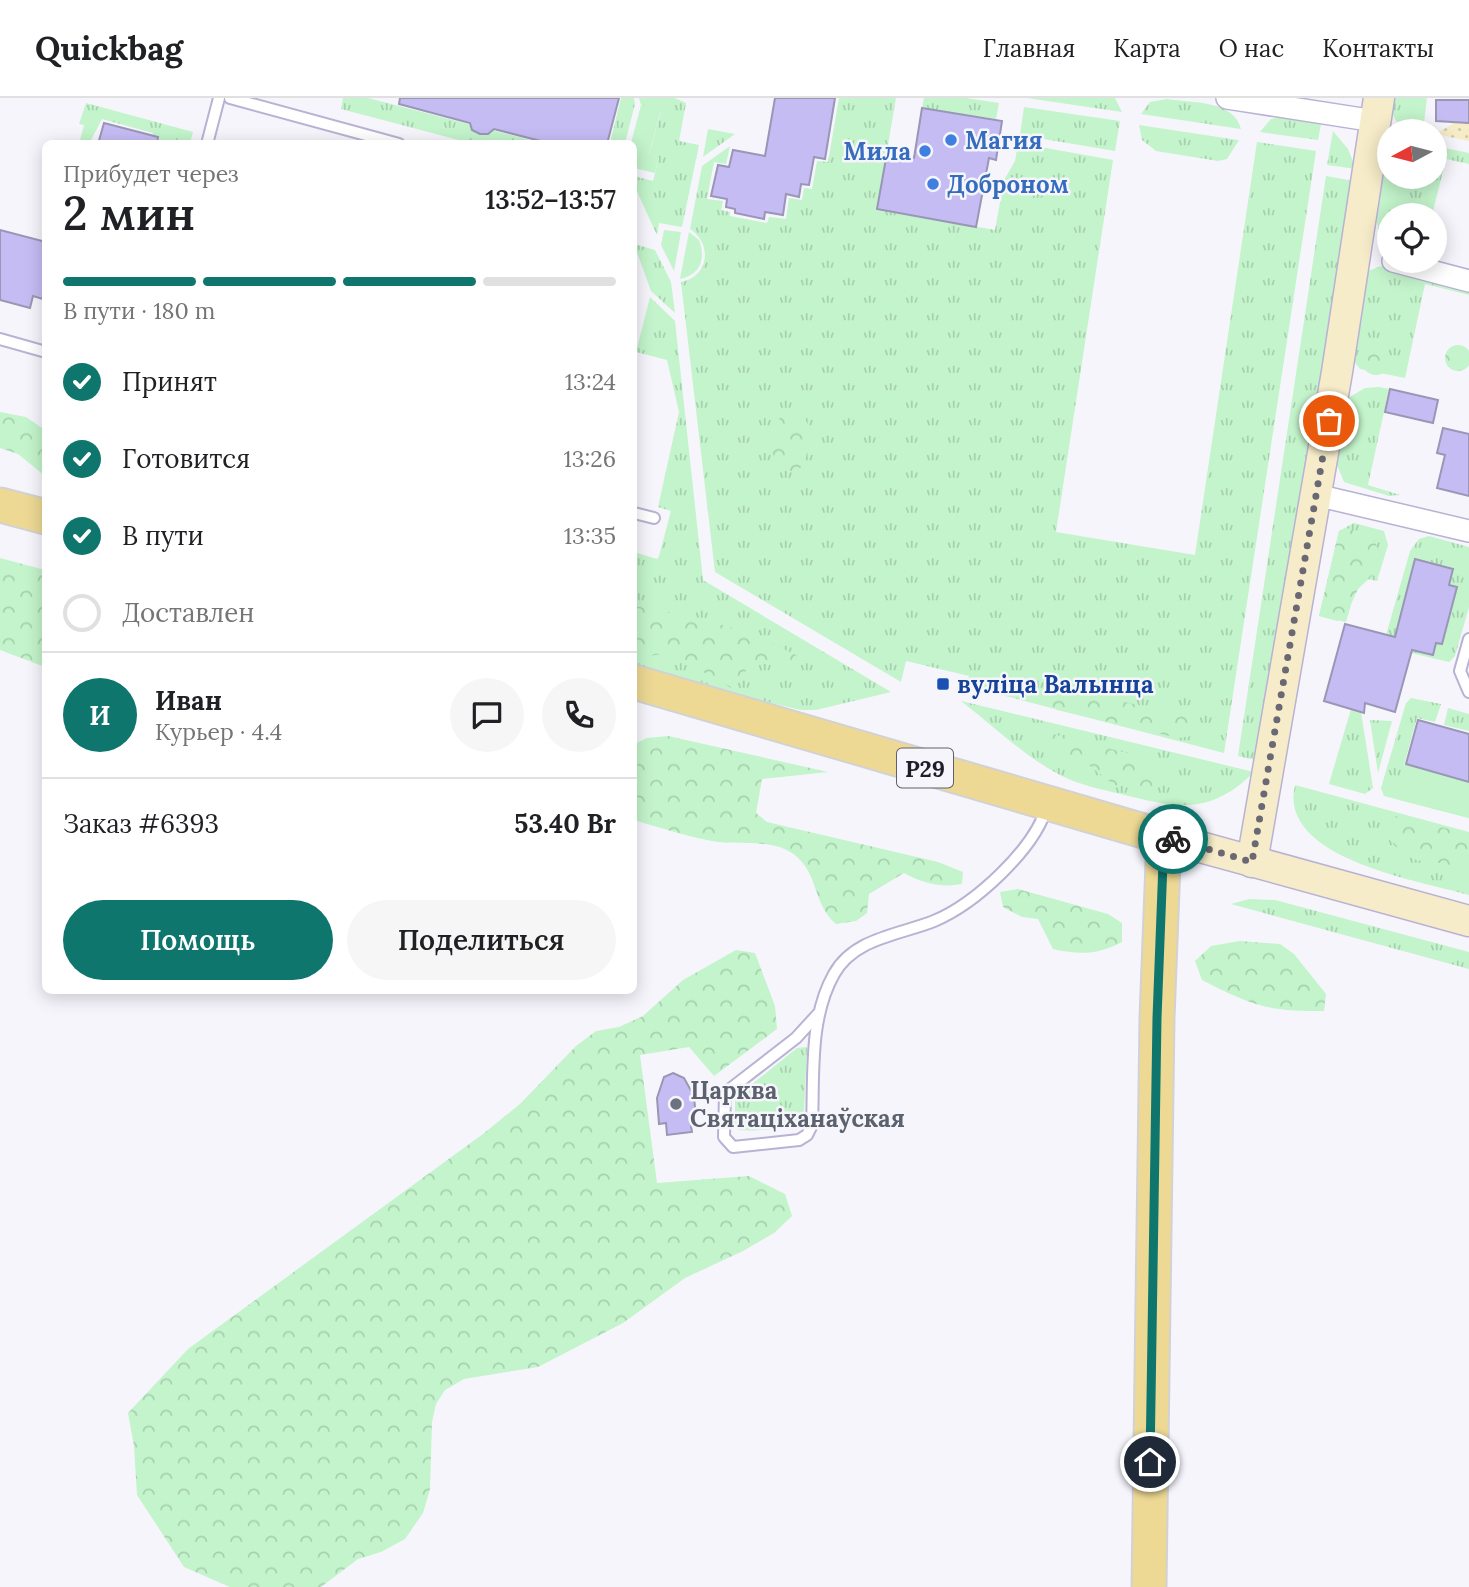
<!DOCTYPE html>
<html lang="ru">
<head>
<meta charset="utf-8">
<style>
  :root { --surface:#fff; --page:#f6f6f6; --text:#202124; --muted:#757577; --line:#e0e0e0; --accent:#0f766e }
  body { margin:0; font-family:Lora,serif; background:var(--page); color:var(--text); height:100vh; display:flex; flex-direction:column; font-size:26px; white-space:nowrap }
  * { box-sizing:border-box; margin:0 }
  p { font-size:23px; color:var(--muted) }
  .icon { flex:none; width:38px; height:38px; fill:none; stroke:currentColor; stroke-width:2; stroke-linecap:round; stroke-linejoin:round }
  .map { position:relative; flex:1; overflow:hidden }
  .side { position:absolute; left:42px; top:42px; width:595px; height:854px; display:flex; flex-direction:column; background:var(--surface); border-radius:10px; box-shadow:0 4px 18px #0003 }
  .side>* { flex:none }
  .needle { width:46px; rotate:263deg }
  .controls { position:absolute; left:1377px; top:21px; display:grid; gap:14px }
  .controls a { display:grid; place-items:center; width:70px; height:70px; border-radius:50%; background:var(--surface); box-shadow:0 4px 18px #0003; font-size:35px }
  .pin { position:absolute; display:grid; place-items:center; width:60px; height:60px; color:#fff; margin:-30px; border:4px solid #fff; border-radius:50%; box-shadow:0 2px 7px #0007 }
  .courier { position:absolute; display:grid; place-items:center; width:70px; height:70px; margin:-35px; border:5px solid #0f766e; border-radius:50%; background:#fff; color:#222; box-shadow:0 2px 9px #0007 }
  .headline em { font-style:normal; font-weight:600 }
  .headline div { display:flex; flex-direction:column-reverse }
  .headline { display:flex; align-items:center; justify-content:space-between; height:119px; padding:0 21px }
  h1 { font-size:46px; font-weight:600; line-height:52px }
  .bar { display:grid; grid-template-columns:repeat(4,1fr); gap:10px 7px; align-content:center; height:84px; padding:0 21px }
  .bar i { height:9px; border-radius:5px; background:var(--line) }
  .bar .current { background:var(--accent) }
  .bar p { grid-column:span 4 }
  .line { display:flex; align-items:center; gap:18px; padding:0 21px; border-top:2px solid var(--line) }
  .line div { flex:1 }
  .round { display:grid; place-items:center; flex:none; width:74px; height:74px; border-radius:37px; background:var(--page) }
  ol { padding:0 21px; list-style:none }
  li { display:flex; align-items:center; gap:21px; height:77px }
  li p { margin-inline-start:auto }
  li .icon { padding:7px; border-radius:50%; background:var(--accent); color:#fff; stroke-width:4 }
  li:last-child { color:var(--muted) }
  li i { width:38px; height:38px; border:4px solid var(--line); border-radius:50% }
  .action { display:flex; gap:14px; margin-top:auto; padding:14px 21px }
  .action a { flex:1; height:80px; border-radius:42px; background:var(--accent); color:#fff; font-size:28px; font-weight:600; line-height:80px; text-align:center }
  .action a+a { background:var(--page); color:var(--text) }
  header { display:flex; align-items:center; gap:42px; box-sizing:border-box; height:98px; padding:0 35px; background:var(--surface); border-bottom:2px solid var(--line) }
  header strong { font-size:33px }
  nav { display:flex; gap:38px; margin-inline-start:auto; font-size:24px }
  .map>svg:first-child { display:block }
  .grass { fill:url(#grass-tufts) }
  .forest { fill:url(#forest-crowns) }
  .sand { fill:url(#sand-dots) }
  .green { fill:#c3f4cb }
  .building { fill:#c5bcf4; stroke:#9a96b5; stroke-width:2 }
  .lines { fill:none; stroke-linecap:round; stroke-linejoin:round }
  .lane-casing { stroke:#b9b2d3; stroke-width:14 }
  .street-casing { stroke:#b9b2d3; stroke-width:24 }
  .secondary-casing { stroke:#b9b2d3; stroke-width:33 }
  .primary-casing { stroke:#d2d2d4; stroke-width:37 }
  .lane { stroke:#fff; stroke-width:10 }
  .street { stroke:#fff; stroke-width:21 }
  .secondary { stroke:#f6ecc9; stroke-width:30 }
  .primary { stroke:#edd994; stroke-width:33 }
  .done { stroke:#6a6973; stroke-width:7; stroke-dasharray:0 12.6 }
  .route { stroke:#0f766e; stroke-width:9 }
  .shop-dot { fill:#3f7fe0; stroke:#f6f5fc; stroke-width:2.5 }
  .transit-dot { fill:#1a4fb4; stroke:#f6f5fc; stroke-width:2.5 }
  .worship-dot { fill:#6b7280; stroke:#f6f5fc; stroke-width:2.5 }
  .labels { text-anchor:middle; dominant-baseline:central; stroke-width:5; stroke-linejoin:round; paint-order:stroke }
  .shield { fill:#f6f5fc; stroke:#605e68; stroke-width:2 }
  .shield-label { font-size:23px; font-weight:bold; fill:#1f1d29 }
  .shop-label { font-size:24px; font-weight:bold; fill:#366cbe; stroke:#f6f5fc; text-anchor:start }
  .transit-label { font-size:24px; font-weight:bold; fill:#164399; stroke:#f6f5fc; text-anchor:start }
  .worship-label { font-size:24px; font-weight:bold; fill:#5b616d; stroke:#f6f5fc; text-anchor:start }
</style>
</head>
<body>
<header>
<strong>Quickbag</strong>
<nav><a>Главная</a><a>Карта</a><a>О нас</a><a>Контакты</a></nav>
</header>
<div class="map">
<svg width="1469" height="1489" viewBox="0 0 1469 1489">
  <defs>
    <pattern id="grass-tufts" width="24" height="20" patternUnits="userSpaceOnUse" patternTransform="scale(1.75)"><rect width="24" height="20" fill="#c3f4cb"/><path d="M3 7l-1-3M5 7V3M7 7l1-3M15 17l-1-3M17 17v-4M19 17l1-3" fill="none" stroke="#a7d1ae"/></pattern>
    <pattern id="forest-crowns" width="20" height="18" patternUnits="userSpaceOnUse" patternTransform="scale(1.75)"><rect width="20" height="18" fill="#c3f4cb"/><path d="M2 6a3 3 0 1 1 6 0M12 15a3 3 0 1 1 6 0" fill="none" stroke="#a7d1ae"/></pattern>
    <pattern id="sand-dots" width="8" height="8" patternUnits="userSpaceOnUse" patternTransform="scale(1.75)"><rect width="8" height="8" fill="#f6ecc7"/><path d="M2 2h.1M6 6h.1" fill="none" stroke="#d2caab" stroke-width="1.8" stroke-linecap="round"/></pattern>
  </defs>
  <rect width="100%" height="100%" fill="#f6f5fc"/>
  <g class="grass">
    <polygon points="343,0 368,0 542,45 470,45 341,11"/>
    <polygon points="621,0 634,0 635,6 625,45 610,45"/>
    <polygon points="639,0 675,0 686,5 679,43 699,47 682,129 659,125 657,137 634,87 634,78 653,83 659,60 649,57 661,13 641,7"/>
    <path d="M839,0H896L877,111L995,132L1004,82L1015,63L1018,45L1113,62L1056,434L1195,457L1257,44L1316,53L1224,655L967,588L969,578L906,563L901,584L715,474L681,184C709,179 713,146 690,131L702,68L730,48L726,66L714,64L707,101L723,103L721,112L730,114V118L767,125L769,119L786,121L789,100L802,102L804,90L812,91L817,63L828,64Z"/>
    <polygon points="924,0 966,0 999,5 996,21 922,10"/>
    <polygon points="1027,0 1115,0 1122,14"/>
    <path d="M1393,0H1427L1423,33C1400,30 1389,25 1393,0Z"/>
    <path d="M1167,1C1192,5 1234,2 1241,31L1141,16L1150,4Z"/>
    <polygon points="86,5 193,34 190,45 151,45 153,35 102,21 90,44 80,42 84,27 79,26"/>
    <polygon points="1024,9 1120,23 1115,53 1020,37"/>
    <polygon points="1280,19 1321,26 1318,42 1260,34 1271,21"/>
    <polygon points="1139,27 1238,42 1239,42 1227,61 1218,63 1156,53 1142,42"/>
    <polygon points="708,31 735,36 703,59"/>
    <polygon points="1333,33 1348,51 1356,71 1327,67"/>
    <polygon points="1435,48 1469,55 1469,66 1446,61 1432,117 1390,117 1388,145 1380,140 1376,118 1386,55 1389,50 1390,79 1435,79"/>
    <polygon points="1326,78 1354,83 1259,663 1238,658"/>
    <polygon points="634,146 655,152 671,184 675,215 651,193"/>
    <polygon points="1381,168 1469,187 1469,197 1425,186 1405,280 1360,271 1353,262 1365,180 1368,173"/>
    <polygon points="650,199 675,223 703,482 891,594 816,612 801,612 634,573 634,454 657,461 659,458 671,413 658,409 679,314 667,262 636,254"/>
    <polygon points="1379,289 1389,291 1368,387 1400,397 1389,398 1344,384 1337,367 1348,300 1365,290"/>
    <polygon points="1354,425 1384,433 1388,447 1377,483 1359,479 1346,524 1319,518 1339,433"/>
    <polygon points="1429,438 1469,449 1469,509 1455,558 1449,564 1411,555 1412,552 1386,537 1410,453 1419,441"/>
    <polygon points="1411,600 1441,606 1435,624 1417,620 1404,667 1469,686 1469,720 1384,698 1381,690 1406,605"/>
    <path d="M961,603L1254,674C1210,718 1175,710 1121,696C1100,691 1079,687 1060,677C1024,658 993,628 961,603Z"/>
    <polygon points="1448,610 1469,616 1469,633 1444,627"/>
    <polygon points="1351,611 1361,614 1373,690 1365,696 1329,686"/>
    <polygon points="1370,622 1392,623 1378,675"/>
    <path d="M1295,687L1469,734V797C1421,783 1277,761 1295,687Z"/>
    <polygon points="1249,801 1275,802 1469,854 1469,871 1231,806"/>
    <path d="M807,949L804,1014C794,1034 759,1033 738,1032L735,1025V1000L797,950Z"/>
  </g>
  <g class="forest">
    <circle cx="1458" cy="260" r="13"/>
    <circle cx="1376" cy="263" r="14"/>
    <polygon points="800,313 812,333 804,368 789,375 773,364 773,335 781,317"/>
    <polygon points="0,314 26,319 45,332 45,378 18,356 0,350"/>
    <polygon points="1351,430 1359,440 1374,442 1380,455 1374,476 1358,491 1344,521 1337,523 1319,518 1339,433"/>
    <polygon points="0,460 45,472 45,569 0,552"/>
    <path d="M634,508C693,517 744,529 798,558L799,567L745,565L746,580L731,590L670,555L634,560Z"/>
    <polygon points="1069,591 1168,614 1184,611 1197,622 1193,638 1178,640 1057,612 1047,605 1051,593"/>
    <polygon points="1045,634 1146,660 1159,676 1152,692 1114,687 1086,665 1059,660 1036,644"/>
    <path d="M668,638L828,674L762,681L756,715L767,724L938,764L963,774L962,786C941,790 922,785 904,775L869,796L867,815L856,823L836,826C813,806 819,778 796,758C773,738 734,749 707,742C682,737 658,729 634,722V646L647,640Z"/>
    <path d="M1398,718L1469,736V777C1432,751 1419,781 1385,736L1388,719Z"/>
    <path d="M1018,791L1108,816L1122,825V844C1097,857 1080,857 1053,851L1038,821L1022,819L1003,809L1000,794Z"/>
    <path d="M1240,843L1280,846L1294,856L1326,896L1324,913C1268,914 1251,907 1202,882L1195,863L1211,848Z"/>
    <polygon points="736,852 755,855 775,908 777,931 714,978 689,949 640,957 657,1085 749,1078 785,1096 792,1118 774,1135 743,1153 685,1180 623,1225 538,1269 464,1281 445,1292 436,1306 432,1324 430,1391 423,1415 405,1441 381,1454 358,1461 321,1489 230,1489 184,1469 137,1397 134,1348 128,1315 188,1251 483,1036 520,1006 576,948 596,933 619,929 643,918 683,882"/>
  </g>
  <polygon class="sand" points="1458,23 1469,25 1469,43 1435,36"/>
  <g class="green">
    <polygon points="641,7 661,12 649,56 659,59 655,75 634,70 634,46 631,45"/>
    <polygon points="664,132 681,134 674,173 661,147"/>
    <path d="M689,134L699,142C706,160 701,177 680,181Z"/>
    <polygon points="1406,666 1469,684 1469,720 1396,701"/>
  </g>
  <g class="building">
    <polygon points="400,0 619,0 607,46 552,46 494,31 488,36 480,36 472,32 470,25 399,6"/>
    <polygon points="775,0 835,0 825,61 814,59 809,87 801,86 799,99 786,96 783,117 765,114 764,121 735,115 735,111 726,109 727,101 711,98 718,67 729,69 733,52 765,58"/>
    <polygon points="1436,2 1469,2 1469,25 1436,23"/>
    <polygon points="922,10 1002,23 996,62 989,60 976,129 877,111 887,55 914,60"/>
    <polygon points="104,25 158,39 157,46 98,46"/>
    <polygon points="0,132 46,144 46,202 33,198 30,210 0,202"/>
    <polygon points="1390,291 1438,302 1433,325 1385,314"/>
    <polygon points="1443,330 1469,336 1469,398 1437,390 1445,357 1437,355"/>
    <polygon points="1415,461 1453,471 1449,487 1457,489 1442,546 1436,545 1433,557 1412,552 1395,614 1365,605 1364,615 1324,603 1345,526 1395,539"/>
    <polygon points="1418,622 1469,636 1469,684 1406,666"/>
    <polygon points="673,975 684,980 694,998 696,1021 690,1022 692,1034 667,1037 666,1025 659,1026 657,1000 664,979"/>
  </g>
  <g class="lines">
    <defs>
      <g id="lane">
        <polyline points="230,0 399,46"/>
        <polyline points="207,46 219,0"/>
        <polyline points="0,241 46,254"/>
        <polyline points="634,415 654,420"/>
        <polyline points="1469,541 1460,573 1469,594"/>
        <path d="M818,916L796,940L725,995L724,1039L733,1049L799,1042L807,1037L812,1027C814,977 809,920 834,876C854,840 899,837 934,823C975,806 1035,751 1047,708"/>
      </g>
      <g id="street">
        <polyline points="1227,0 1375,23"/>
        <polyline points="1393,163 1469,183"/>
        <polyline points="1316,397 1469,433"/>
      </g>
      <g id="secondary">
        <polyline points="1164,739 1469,823"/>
        <polyline points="1252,764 1337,274 1379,0"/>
      </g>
      <g id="primary">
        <polyline points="0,407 46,419"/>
        <polyline points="634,584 1164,739 1157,920 1149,1489"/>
      </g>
    </defs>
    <use href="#lane" class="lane-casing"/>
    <use href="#street" class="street-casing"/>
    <use href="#secondary" class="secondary-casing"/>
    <use href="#primary" class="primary-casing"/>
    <use href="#lane" class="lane"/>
    <use href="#street" class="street"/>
    <use href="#secondary" class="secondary"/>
    <use href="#primary" class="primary"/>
  </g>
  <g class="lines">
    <polyline class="done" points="1173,741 1252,764 1329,323"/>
    <polyline class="route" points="1150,1364 1157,920 1164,739 1173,741"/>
  </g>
  <g class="shop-dot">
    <circle cx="951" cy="42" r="7"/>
    <circle cx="925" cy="53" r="7"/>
    <circle cx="933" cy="86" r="7"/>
  </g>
  <rect class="transit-dot" x="936" y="579" width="14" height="14" rx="3.5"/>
  <circle class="worship-dot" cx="676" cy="1006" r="7"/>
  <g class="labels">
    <rect class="shield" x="897" y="650.5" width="56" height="39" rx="5"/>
    <g class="shield-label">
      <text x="925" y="670">Р29</text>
    </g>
    <g class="shop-label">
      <text x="965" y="42">Магия</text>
      <text x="911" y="53" text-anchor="end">Мила</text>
      <text x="947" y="86">Доброном</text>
    </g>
    <g class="transit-label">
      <text x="957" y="586">вуліца Валынца</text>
    </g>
    <g class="worship-label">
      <text x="690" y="992">Царква<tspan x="690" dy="28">Святаціханаўская</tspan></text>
    </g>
  </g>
</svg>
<div class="controls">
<a><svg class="needle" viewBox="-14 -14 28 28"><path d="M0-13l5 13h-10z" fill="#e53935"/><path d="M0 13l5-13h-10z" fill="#757577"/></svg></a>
<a><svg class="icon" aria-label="locate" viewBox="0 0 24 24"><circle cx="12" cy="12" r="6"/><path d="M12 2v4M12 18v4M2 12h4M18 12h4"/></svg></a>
</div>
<div class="pin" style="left:1329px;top:323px;background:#ea580c"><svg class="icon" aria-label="bag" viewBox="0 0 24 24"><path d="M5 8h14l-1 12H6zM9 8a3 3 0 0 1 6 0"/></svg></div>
<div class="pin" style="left:1150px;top:1364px;background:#1f2937"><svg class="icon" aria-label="home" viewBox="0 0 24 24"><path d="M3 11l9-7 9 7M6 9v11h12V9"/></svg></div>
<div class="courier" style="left:1173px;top:741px"><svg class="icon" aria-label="bike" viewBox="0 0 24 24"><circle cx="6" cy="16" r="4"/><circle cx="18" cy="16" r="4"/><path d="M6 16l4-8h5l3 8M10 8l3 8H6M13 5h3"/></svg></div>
<section class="side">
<div class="headline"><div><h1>2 мин</h1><p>Прибудет через</p></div><em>13:52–13:57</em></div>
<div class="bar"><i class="current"></i><i class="current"></i><i class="current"></i><i></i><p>В пути · 180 m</p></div>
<ol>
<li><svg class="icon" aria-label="check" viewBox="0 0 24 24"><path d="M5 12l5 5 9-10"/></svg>Принят<p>13:24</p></li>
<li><svg class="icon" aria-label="check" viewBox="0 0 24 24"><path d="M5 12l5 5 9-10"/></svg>Готовится<p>13:26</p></li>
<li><svg class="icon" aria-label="check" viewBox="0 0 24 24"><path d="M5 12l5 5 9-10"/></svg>В пути<p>13:35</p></li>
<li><i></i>Доставлен</li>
</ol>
<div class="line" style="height:126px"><b class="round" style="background:var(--accent);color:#fff">И</b><div><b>Иван</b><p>Курьер · 4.4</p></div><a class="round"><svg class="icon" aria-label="chat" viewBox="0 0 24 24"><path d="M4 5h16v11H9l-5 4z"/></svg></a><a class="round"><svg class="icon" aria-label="phone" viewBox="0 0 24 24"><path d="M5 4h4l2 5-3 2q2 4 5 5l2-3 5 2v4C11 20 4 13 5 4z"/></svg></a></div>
<div class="line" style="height:91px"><div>Заказ #6393</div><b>53.40 Br</b></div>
<div class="action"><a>Помощь</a><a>Поделиться</a></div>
</section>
</div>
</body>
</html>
